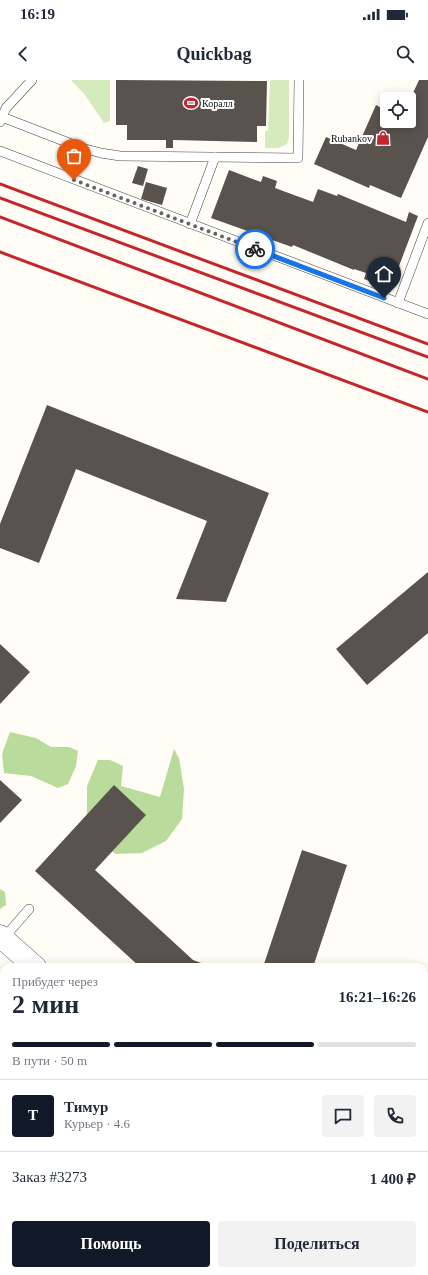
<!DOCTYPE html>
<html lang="ru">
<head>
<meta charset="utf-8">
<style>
  :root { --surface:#fff; --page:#f2f2f3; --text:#1f2937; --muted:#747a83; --line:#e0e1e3; --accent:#111827 }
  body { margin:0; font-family:Georgia,serif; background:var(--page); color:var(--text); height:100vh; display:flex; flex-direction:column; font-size:15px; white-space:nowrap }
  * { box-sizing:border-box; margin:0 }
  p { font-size:13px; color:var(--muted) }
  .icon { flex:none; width:22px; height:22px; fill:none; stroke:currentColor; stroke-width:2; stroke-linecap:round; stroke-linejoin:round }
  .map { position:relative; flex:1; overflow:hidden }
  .drawer { position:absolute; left:0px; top:883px; width:428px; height:312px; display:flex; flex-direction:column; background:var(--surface); border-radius:12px 12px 0 0; box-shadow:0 2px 10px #0003 }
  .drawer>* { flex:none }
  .buttons { position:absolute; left:380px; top:12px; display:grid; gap:8px }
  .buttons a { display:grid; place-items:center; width:36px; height:36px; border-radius:4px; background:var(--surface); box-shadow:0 2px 10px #0003; font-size:20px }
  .pin { position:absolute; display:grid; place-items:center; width:34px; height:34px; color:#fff; margin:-41px -17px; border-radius:50% 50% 50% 0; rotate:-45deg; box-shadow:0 0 4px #0007 }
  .pin .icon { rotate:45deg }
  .courier { position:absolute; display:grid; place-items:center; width:40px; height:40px; margin:-20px; border:3px solid #1a73e8; border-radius:50%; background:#fff; color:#222; box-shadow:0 1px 5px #0007 }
  .overview em { font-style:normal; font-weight:700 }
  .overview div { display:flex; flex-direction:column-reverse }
  .overview { display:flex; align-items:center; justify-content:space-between; height:68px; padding:0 12px }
  h1 { font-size:26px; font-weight:700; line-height:30px }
  .bar { display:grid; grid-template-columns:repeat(4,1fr); gap:6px 4px; align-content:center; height:48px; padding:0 12px }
  .bar i { height:5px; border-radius:3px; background:var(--line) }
  .bar .selected { background:var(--accent) }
  .bar p { grid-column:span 4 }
  .line { display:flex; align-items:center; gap:10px; padding:0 12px; border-top:1px solid var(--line) }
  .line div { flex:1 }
  .round { display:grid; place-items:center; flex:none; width:42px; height:42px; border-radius:4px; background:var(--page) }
  .button { display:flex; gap:8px; margin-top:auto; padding:8px 12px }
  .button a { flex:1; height:46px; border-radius:4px; background:var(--accent); color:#fff; font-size:16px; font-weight:700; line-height:46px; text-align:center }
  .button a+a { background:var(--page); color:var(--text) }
  .status { display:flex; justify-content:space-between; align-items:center; height:28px; padding:0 20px; background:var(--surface); direction:ltr }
  .status svg { height:11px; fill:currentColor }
  header { display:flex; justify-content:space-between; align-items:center; height:52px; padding:0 12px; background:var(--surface); font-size:18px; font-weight:700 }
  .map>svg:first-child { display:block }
  .green { fill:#d5ebbd }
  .forest { fill:#b9dc9c }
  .building { fill:#5a524d }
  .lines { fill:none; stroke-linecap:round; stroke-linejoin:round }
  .service-casing { stroke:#444; stroke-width:10 }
  .tertiary-casing { stroke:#444; stroke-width:23 }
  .service { stroke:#fff; stroke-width:9 }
  .tertiary { stroke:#fff; stroke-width:22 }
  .rail { stroke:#c4262e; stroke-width:3 }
  .done { stroke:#646461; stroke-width:4; stroke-dasharray:0 7.2 }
  .route { stroke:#1a73e8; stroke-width:5 }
  .labels { text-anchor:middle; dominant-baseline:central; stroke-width:4; stroke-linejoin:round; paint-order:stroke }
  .poi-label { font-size:10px; fill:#111; stroke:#fff; text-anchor:start }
</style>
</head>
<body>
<div class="status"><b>16:19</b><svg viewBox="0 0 49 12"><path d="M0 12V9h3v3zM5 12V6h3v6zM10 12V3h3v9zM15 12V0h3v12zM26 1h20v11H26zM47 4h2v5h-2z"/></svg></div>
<header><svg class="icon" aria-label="back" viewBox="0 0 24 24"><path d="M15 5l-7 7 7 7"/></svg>Quickbag<svg class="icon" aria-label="search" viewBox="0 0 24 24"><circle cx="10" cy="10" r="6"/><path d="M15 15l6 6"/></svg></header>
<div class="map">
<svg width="428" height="1195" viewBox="0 0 428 1195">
  <rect width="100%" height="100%" fill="#fffdf5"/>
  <g class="green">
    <polygon points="71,0 110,0 110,41 104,43 85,15"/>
    <polygon points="270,0 289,0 289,57 287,64 278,68 265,68 265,51 268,51"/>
  </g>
  <g class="forest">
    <polygon points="10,652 36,658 51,667 69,667 78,671 76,686 68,704 58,708 31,696 4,693 2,674"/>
    <polygon points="174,669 179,678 184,709 182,739 166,761 142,773 116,774 96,761 87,744 87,706 98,680 110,680 123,686 121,706 160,717"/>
    <polygon points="0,809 5,812 6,825 0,829"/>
    <polygon points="0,909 4,912 4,1025 0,1029"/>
    <polygon points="42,1191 70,1191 74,1195 47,1195"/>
    <polygon points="210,1191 227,1191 224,1195 207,1195"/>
    <polygon points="266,1191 293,1191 290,1195 272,1195"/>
  </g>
  <g class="building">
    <polygon points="116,0 267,1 266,46 257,46 257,62 173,60 173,68 166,68 166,60 127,60 127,45 116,45"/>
    <polygon points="419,0 428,0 428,57 401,118 370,105 369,108 314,84 326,57 356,70 376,25 387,31 387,41 409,41 409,22"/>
    <polygon points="138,86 148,89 143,106 132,103"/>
    <polygon points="229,90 261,102 263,96 277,101 275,108 313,122 318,109 337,116 338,114 406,142 409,132 418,136 399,186 392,183 383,206 364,199 366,193 354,189 354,190 293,165 292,167 211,138"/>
    <polygon points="146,102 167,108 162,125 141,119"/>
    <polygon points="47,325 269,413 226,522 176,519 207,441 76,389 39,483 0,468 0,444"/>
    <polygon points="428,492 428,553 367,605 336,569"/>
    <polygon points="0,564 30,592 0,624"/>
    <polygon points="0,700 22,720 0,743"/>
    <polygon points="114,705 146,735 95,790 193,880 212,887 140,887 35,791"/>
    <polygon points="302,770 347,785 313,887 263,887"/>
    <polygon points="424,930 428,930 428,997 424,996"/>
    <polygon points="4,1034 4,1094 0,1099 0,1039"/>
    <polygon points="427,1141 428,1163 424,1167 424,1145"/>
    <polygon points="0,1161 4,1164 4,1191 35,1191 39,1195 0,1195"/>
    <polygon points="231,1191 258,1191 262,1195 228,1195"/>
  </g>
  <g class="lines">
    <defs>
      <g id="service">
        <polyline points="2,37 82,68 101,73 120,76 298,78 299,0"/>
        <polyline points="0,42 6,28 32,0"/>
        <polyline points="0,71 428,234"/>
        <polyline points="190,144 215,77"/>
        <polyline points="398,223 428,143"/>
        <polyline points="3,859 29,829"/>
        <polyline points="424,1093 428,1097"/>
        <polyline points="0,1117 4,1112"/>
        <polyline points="424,1186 428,1182"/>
        <polyline points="97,1191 98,1195"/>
        <polyline points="174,1195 177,1191"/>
        <polyline points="303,1195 306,1191"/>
        <polyline points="416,1195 419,1191"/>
      </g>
      <g id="tertiary">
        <polyline points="0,856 35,887"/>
        <polyline points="375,1191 380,1195"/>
      </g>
    </defs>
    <use href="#service" class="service-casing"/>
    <use href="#tertiary" class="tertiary-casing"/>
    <use href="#service" class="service"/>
    <use href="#tertiary" class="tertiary"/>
    <g class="rail">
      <polyline points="0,104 428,264"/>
      <polyline points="0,118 428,277"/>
      <polyline points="0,137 428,299"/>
      <polyline points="0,172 428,332"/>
    </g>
  </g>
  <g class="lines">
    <polyline class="done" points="74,100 255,169"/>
    <polyline class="route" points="255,169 384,218"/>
  </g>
  <defs>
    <symbol id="stadium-bare" viewBox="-9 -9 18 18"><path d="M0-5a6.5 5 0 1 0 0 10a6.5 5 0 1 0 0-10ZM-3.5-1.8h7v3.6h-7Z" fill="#c4262e" stroke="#fff" stroke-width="2.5" paint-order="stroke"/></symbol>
    <symbol id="shop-bare" viewBox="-9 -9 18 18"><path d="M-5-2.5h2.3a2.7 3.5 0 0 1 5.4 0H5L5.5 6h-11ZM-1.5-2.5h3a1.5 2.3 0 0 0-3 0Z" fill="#c4262e" stroke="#fff" stroke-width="2.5" paint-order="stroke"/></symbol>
  </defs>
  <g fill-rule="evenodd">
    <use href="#stadium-bare" x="181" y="13" width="20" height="20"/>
    <use href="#shop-bare" x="373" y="48" width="20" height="20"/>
  </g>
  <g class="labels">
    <g class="poi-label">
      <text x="202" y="23">Коралл</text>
      <text x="372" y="58" text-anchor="end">Rubankov</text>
    </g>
  </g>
</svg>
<div class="buttons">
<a><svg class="icon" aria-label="locate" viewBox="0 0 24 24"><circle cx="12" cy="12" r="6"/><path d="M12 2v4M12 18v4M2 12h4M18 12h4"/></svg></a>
</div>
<div class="pin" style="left:74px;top:100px;background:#ea580c"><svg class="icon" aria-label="bag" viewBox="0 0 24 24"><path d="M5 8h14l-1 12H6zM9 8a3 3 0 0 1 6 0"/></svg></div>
<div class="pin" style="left:384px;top:218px;background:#1f2937"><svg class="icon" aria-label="home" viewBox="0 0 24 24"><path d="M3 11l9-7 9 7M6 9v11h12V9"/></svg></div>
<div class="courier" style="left:255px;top:169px"><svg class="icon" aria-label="bike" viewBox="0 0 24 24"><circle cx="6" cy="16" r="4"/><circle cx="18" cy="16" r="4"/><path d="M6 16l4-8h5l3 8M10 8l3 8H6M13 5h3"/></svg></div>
<section class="drawer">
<div class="overview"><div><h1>2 мин</h1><p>Прибудет через</p></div><em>16:21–16:26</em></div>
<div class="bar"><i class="selected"></i><i class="selected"></i><i class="selected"></i><i></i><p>В пути · 50 m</p></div>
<div class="line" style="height:72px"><b class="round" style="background:var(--accent);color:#fff">Т</b><div><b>Тимур</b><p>Курьер · 4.6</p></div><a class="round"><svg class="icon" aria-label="chat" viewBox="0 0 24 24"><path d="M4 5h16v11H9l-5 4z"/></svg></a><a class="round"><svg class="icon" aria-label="phone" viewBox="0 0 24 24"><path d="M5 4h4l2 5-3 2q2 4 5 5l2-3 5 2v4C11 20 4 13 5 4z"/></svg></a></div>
<div class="line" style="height:52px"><div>Заказ #3273</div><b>1 400 ₽</b></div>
<div class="button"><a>Помощь</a><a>Поделиться</a></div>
</section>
</div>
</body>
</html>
